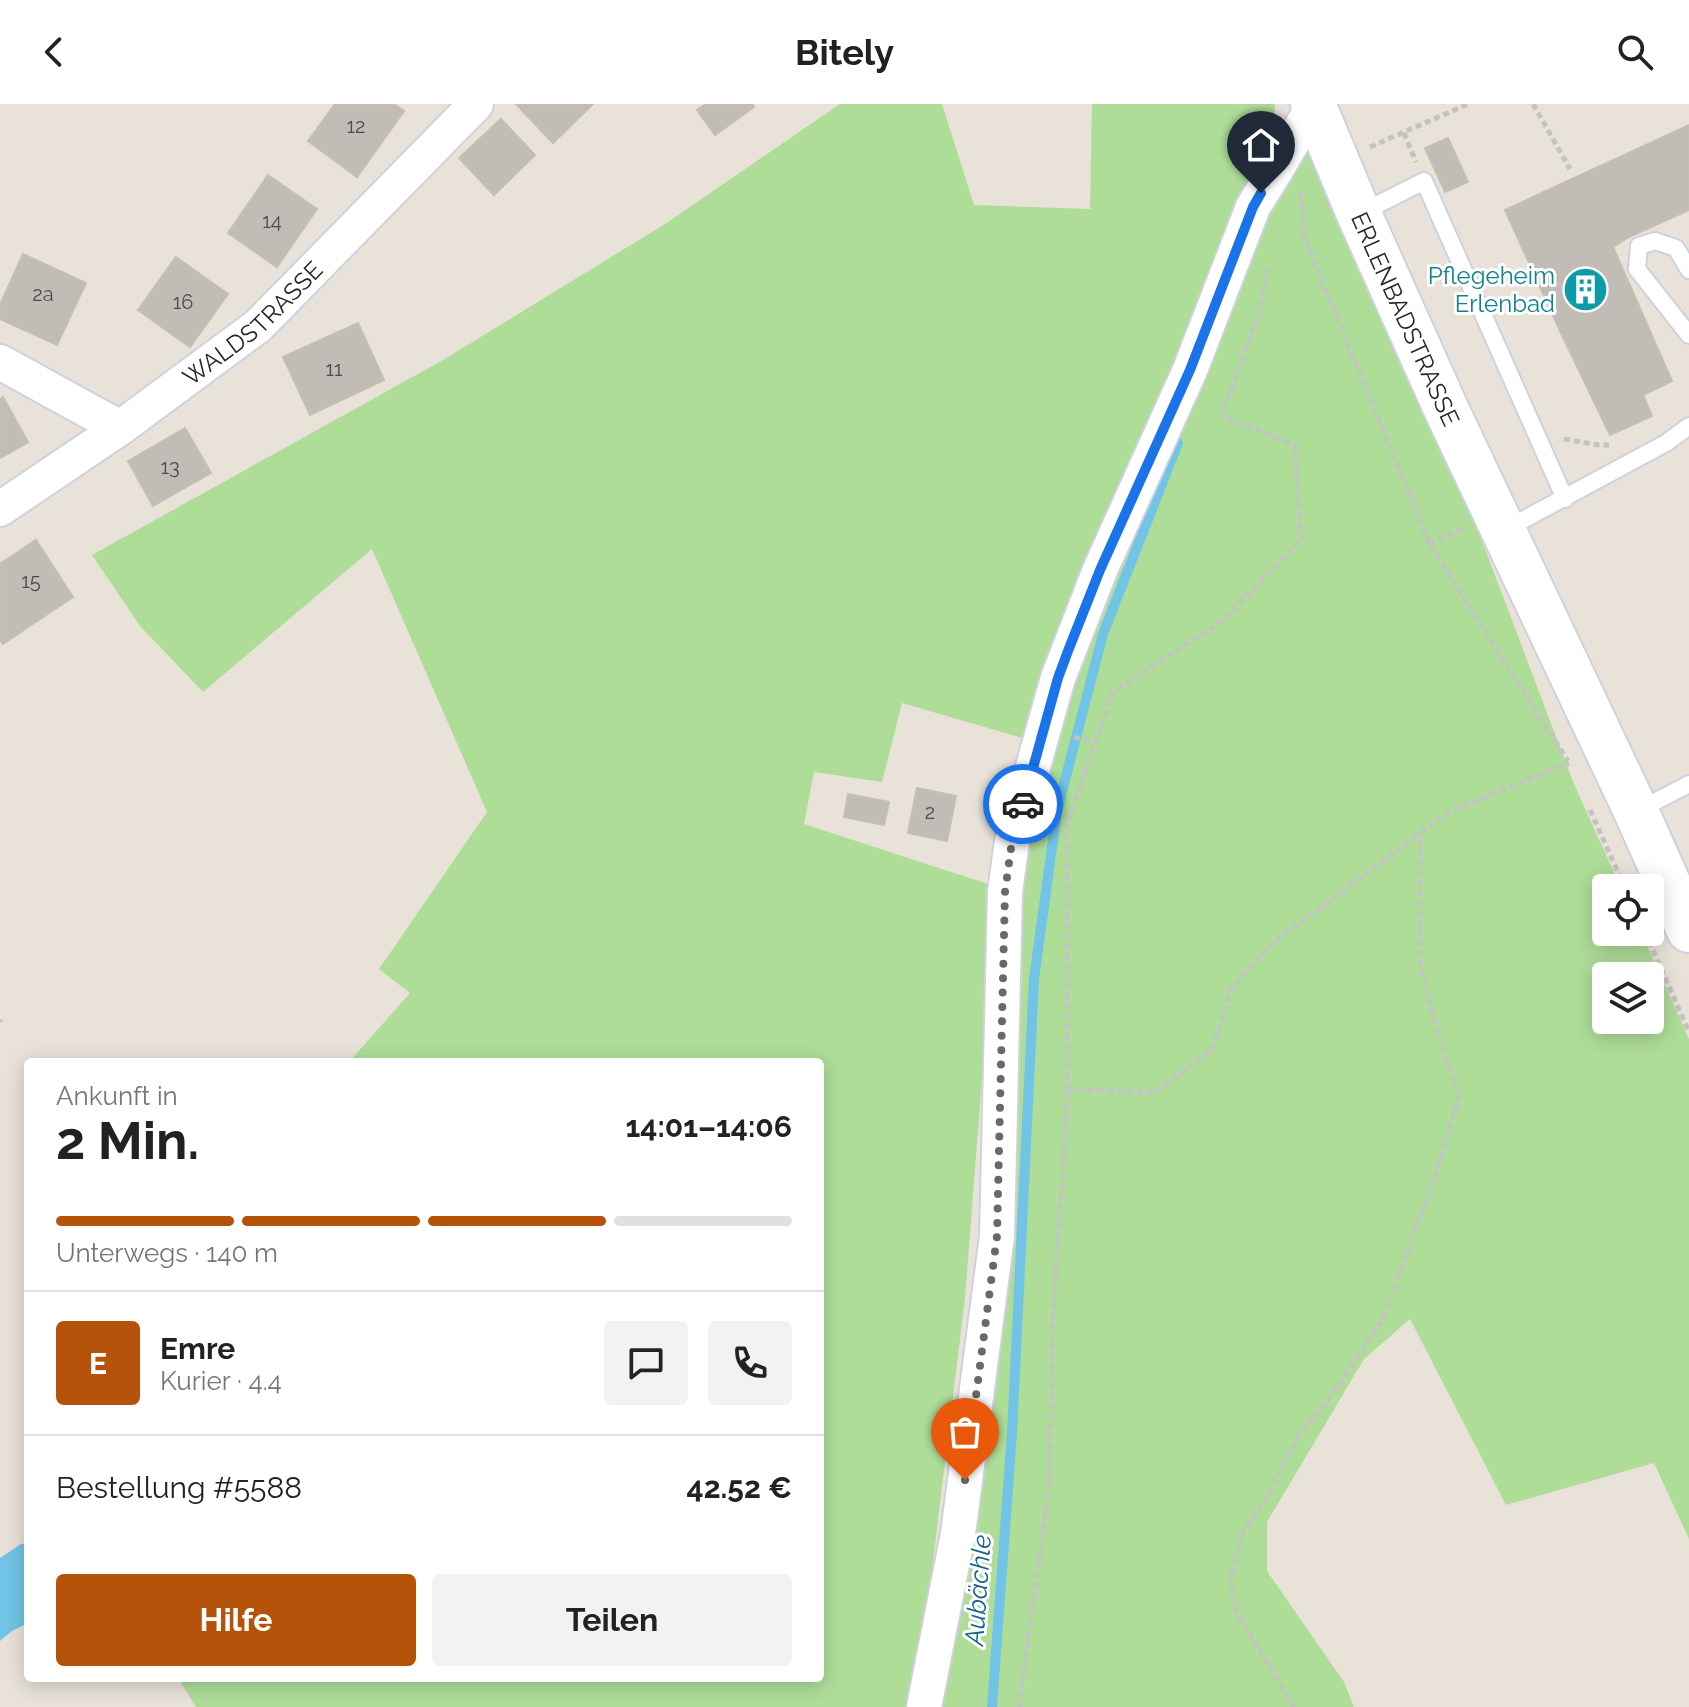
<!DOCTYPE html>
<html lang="de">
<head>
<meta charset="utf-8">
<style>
  :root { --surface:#fff; --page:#f2f2f2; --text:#222; --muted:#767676; --line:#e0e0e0; --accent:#b45309 }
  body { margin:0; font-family:Raleway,sans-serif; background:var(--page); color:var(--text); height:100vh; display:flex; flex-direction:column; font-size:30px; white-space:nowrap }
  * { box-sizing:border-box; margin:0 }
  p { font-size:26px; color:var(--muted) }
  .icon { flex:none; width:44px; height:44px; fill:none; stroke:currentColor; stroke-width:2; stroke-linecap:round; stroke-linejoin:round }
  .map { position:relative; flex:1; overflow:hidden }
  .panel { position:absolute; left:24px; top:954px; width:800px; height:624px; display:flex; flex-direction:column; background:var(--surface); border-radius:8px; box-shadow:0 4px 20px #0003 }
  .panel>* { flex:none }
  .buttons { position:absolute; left:1592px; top:770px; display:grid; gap:16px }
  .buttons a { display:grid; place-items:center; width:72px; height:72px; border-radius:8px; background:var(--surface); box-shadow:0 4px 20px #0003; font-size:40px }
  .pin { position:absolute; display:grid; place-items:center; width:68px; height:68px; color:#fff; margin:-82px -34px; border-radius:50% 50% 50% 0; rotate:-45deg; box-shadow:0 0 8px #0007 }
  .pin .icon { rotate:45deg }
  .courier { position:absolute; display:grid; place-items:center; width:80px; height:80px; margin:-40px; border:6px solid #1a73e8; border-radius:50%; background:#fff; color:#222; box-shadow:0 2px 10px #0007 }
  .overview em { font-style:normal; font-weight:700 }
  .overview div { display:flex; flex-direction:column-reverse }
  .overview { display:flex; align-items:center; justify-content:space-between; height:136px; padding:0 32px }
  h1 { font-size:52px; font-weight:700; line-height:60px }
  .bar { display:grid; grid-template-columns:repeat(4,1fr); gap:12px 8px; align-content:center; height:96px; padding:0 32px }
  .bar i { height:10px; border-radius:6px; background:var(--line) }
  .bar .selected { background:var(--accent) }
  .bar p { grid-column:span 4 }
  .line { display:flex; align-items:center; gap:20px; padding:0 32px; border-top:2px solid var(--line) }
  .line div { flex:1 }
  .round { display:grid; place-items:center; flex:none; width:84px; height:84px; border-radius:8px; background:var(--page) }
  .primary-button { display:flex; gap:16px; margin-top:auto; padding:16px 32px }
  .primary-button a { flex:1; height:92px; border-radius:8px; background:var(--accent); color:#fff; font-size:32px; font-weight:700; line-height:92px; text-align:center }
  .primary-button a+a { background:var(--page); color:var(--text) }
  header { display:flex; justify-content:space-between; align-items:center; height:104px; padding:0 32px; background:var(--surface); font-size:36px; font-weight:700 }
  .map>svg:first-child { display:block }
  .green { fill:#aedd98; fill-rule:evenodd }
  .water { fill:#71c4e6 }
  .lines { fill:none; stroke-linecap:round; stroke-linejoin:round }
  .stream { stroke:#71c4e6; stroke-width:10 }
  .building { fill:#c1bcb6; stroke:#c4beb3; stroke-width:2 }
  .lane-casing { stroke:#cfd1df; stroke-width:20 }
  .street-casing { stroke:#cfd1df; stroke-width:38 }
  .secondary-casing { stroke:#cfd1df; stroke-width:48 }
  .path { stroke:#c3c3c3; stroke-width:5; stroke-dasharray:6 4; stroke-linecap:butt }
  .lane { stroke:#fff; stroke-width:16 }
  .street { stroke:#fff; stroke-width:34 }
  .secondary { stroke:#fff; stroke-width:44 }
  .done { stroke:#6b6865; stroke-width:8; stroke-dasharray:0 14.4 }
  .route { stroke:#1a73e8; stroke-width:10 }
  .labels { text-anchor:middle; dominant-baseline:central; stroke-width:6; stroke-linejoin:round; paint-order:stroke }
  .number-label { font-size:20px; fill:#4e4c4b }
  .culture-label { font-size:24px; fill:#0d838f; stroke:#fff; text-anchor:end }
  .street-label { font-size:24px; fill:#272727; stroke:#fff }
  .water-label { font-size:26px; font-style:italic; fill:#15618d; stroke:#fff }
</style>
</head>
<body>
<header><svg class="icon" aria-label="back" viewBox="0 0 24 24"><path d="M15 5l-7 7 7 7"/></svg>Bitely<svg class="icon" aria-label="search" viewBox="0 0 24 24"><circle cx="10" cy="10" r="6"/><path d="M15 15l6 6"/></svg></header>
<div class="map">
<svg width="1689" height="1603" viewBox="0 0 1689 1603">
  <rect width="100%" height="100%" fill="#e9e2d9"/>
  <g class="green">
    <polygon points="840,0 942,0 974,101 1090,105 1092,0 1275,0 1275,2 1271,37 1205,212 1029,636 902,599 882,678 814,668 804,720 997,783 965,1194 924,1531 911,1603 196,1603 178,1574 820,1574 820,958 349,958 410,889 379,865 487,708 372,445 203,588 140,522 92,451 443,256 665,120"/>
    <path d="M1320,9L1574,680L1621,784H1606V828H1641L1689,935V1435L1654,1359L1506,1401L1410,1215L1364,1255L1267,1418V1467L1344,1578L1354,1603H933L1017,787L1045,642L1242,160ZM1606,872H1650V916H1606Z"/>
  </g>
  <polygon class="water" points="28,1439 28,1519 12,1527 0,1537 0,1454 21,1440"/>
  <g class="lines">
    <polyline class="stream" points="992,1603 1012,1329 1034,875 1057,707 1103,530 1178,339"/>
  </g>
  <g class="building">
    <polygon points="335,0 394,0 404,7 357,73 308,37"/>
    <polygon points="516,0 593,0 553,39"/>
    <polygon points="706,0 752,0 754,3 715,31 697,6"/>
    <polygon points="501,15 535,51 494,91 459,54"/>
    <polygon points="1689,21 1689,106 1629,133 1613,143 1672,277 1643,291 1652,312 1610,331 1560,227 1505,106"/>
    <polygon points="1448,34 1468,78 1445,88 1425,44"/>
    <polygon points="268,71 317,105 277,163 228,129"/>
    <polygon points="23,150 86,179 57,241 0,215 0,201"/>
    <polygon points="176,153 228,190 190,243 138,206"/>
    <polygon points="358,219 384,276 310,311 283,253"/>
    <polygon points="3,293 28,338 0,354 0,295"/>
    <polygon points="185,324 211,369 153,402 128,357"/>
    <polygon points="36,436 73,493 3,540 0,536 0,460"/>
    <polygon points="917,684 956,692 947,737 908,729"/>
    <polygon points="848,690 889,698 884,721 844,713"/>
  </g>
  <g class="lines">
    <defs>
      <g id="lane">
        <polyline points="1361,109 1424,77 1565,395"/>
        <polyline points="1689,166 1676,144 1655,137 1639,142 1637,165 1689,231"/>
        <polyline points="1506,425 1666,339 1689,322"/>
        <polyline points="1637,707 1689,680"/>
      </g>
      <g id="street">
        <polyline points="0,258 120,324"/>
        <path id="s1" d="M0,405L120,324L258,222L476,0"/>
        <polyline points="924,1603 958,1430 997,1132 1005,788 1012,737 1058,574 1100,466 1190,266 1253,103 1279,61 1314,1"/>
      </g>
      <g id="secondary">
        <path id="s2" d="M1313,0L1359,110L1447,307L1636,707L1689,826"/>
      </g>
    </defs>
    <use href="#lane" class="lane-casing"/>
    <use href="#street" class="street-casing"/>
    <use href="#secondary" class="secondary-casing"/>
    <g class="path">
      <polyline points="1533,0 1570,65"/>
      <polyline points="1404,29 1416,58"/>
      <polyline points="1370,43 1468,0"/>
      <polyline points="1300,88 1305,135 1429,439 1568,657"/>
      <polyline points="1564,335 1598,341 1609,341"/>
      <polyline points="1429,439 1465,424"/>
      <polyline points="1074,633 1096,639"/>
      <polyline points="1590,706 1625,784"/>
      <polyline points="1645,828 1689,928"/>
      <polyline points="0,916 1,918"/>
      <polyline points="1067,985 1154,989 1212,946 1231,885 1273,839 1450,707 1569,659"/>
      <polyline points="1019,1603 1049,1383 1053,1208 1067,1003 1067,721 1113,588 1220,519 1301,436 1295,341 1222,312 1259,208 1268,162"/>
      <polyline points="1294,1603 1237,1509 1230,1477 1243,1428 1269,1389 1296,1337 1339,1281 1382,1216 1437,1067 1459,992 1439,933 1421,865 1420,804 1421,729"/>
    </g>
    <use href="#lane" class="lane"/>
    <use href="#street" class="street"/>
    <use href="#secondary" class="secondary"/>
  </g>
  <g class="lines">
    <polyline class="done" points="965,1376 997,1132 1005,788 1012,737 1023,700"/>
    <polyline class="route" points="1023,700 1058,574 1068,547 1100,466 1190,266 1253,103 1261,89"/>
  </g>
  <defs>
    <symbol id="building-disc" viewBox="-11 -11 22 22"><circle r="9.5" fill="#0f9aa8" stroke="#fff"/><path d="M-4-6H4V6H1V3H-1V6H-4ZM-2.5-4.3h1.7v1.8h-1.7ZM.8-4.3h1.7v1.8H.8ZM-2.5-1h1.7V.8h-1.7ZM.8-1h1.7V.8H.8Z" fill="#fff"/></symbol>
  </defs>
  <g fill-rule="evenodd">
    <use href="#building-disc" x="1560" y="160" width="51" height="51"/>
  </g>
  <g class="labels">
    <g class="number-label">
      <text x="356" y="22">12</text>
      <text x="272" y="117">14</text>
      <text x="43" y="190">2a</text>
      <text x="183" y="198">16</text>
      <text x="334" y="265">11</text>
      <text x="170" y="363">13</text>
      <text x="31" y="477">15</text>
      <text x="930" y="708">2</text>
    </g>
    <g class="culture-label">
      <text x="1555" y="171">Pflegeheim<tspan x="1555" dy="28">Erlenbad</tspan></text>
    </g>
    <g class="street-label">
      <text stroke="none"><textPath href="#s2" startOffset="234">ERLENBADSTRASSE</textPath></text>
      <text stroke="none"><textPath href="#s1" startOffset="314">WALDSTRASSE</textPath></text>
    </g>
    <g class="water-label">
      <text transform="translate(978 1486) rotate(-86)">Aubächle</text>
    </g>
  </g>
</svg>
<div class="buttons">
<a><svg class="icon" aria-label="locate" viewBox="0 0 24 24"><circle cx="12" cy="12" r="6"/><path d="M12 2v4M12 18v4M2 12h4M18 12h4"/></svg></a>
<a><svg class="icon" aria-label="layers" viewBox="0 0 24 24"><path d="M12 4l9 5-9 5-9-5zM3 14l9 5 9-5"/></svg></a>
</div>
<div class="pin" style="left:965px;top:1376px;background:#ea580c"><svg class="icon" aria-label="bag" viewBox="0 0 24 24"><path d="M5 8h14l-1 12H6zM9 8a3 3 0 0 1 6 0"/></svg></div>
<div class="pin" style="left:1261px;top:89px;background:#1f2937"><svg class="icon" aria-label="home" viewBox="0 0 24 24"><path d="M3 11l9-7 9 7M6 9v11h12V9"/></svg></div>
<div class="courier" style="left:1023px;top:700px"><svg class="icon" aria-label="car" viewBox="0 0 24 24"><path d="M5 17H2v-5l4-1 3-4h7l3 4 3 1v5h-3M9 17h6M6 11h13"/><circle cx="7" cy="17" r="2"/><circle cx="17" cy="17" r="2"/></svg></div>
<section class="panel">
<div class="overview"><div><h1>2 Min.</h1><p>Ankunft in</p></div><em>14:01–14:06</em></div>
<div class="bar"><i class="selected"></i><i class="selected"></i><i class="selected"></i><i></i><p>Unterwegs · 140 m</p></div>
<div class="line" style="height:144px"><b class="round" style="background:var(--accent);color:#fff">E</b><div><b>Emre</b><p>Kurier · 4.4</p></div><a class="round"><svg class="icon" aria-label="chat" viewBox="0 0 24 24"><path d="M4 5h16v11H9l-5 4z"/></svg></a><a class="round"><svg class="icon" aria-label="phone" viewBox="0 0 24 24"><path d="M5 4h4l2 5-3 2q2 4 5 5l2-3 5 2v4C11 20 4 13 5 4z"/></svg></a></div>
<div class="line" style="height:104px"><div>Bestellung #5588</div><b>42.52 €</b></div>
<div class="primary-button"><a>Hilfe</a><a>Teilen</a></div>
</section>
</div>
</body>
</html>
